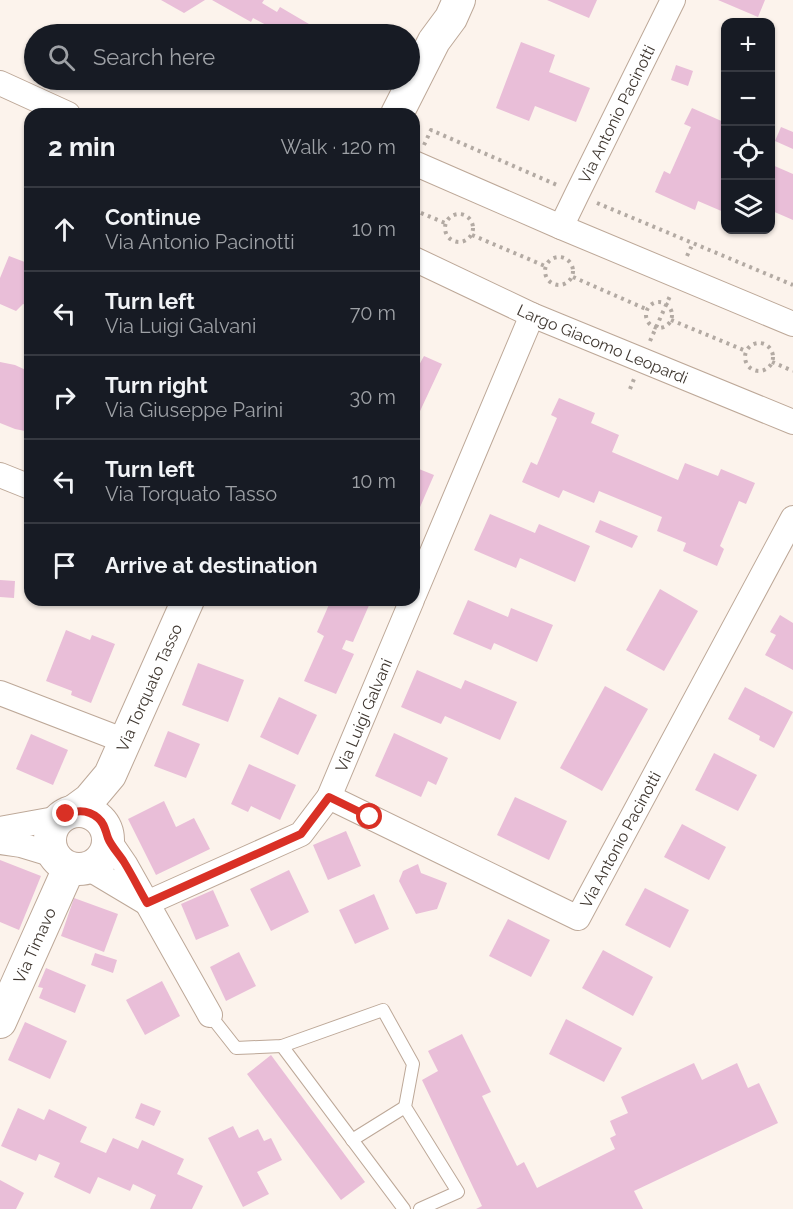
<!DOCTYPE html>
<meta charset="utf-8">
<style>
:root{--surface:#171b24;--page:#20242c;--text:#f1f3f6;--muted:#9ea1a6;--line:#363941}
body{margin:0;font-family:Raleway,sans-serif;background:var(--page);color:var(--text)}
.controls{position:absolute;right:18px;top:18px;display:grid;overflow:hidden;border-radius:12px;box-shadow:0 2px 4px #0004}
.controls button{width:54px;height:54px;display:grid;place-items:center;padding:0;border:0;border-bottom:2px solid var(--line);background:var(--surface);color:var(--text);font:30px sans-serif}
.stop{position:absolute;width:18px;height:18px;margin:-14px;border:4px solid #d93025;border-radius:50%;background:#fff}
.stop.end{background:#d93025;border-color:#fff;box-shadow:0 2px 6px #0008}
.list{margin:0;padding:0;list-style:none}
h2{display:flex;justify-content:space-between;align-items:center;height:78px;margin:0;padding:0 24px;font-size:26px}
h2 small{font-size:20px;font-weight:400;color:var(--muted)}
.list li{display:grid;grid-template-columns:39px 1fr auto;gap:18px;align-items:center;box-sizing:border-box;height:84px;padding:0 24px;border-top:2px solid var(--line)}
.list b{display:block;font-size:22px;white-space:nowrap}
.list p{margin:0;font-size:20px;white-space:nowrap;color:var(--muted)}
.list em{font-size:20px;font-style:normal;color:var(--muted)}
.icon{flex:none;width:33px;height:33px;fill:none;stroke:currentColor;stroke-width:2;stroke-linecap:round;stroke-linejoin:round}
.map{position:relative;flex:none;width:793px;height:1209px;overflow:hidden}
.search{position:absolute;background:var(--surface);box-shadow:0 2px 4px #0004;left:24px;top:24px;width:396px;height:66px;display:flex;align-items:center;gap:15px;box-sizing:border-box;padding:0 21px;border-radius:33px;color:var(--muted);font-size:22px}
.panel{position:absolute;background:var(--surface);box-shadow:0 2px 4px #0004;left:24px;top:108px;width:396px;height:498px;border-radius:18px}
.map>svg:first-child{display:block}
.building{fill:#e9bed8}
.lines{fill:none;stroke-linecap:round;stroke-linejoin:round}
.service-casing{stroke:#bda898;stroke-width:14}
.minor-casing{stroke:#bda898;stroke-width:26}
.tertiary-casing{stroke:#bda898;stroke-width:34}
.path{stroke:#b3aaa3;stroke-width:4;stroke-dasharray:3 4.5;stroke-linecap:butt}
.service{stroke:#fff;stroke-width:12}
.minor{stroke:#fff;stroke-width:24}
.tertiary{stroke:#fff;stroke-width:32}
.route{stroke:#d93025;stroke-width:8}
.labels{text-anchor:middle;stroke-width:5;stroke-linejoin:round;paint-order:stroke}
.street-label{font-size:16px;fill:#3e362f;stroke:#fcf3ec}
</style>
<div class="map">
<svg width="793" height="1209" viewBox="0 0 793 1209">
<rect width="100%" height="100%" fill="#fcf3ec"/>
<!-- building -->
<g class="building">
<path d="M161,0H205L184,13Z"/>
<path d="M212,0H264L262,3L277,12L280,7L309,24L303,34H275L266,29L268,26L253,18L251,22Z"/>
<path d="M547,0H597L589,18Z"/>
<path d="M718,0H765L758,17Z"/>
<path d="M521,42L555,55L549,72L590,88L576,122L535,106L529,121L496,108Z"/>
<path d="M676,65L693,71L688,86L671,80Z"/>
<path d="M692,108L726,123V213L698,201L695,210L655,192L664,171L670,174L691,127L684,124Z"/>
<path d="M781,127L793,132V149L775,141Z"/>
<path d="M770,164L793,174V220L770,210Z"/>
<path d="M9,256L30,264V306L23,304L16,311L0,304V278Z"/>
<path d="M424,356L442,364L414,424V365L418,367Z"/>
<path d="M0,362L15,365L30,372V432L15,429L0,423Z"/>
<path d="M559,398L595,413L591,423L619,435L612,452L678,480L685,463L718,476L721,469L755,483L746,504L739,501L720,546L724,549L717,566L683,551L686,543L657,531L662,517L599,491L594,503L563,490L559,498L522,482L531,462L537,465L557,418L551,415Z"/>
<path d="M414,467L434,475L417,514L414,512Z"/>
<path d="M490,514L535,533L539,524L590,546L575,582L520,558L516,568L474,550Z"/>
<path d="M600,520L638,536L632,548L595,532Z"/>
<path d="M0,580L15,581L14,598L0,597Z"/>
<path d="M660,589L698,611L664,671L626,650Z"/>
<path d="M331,600H362L370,603L353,642L346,640L342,649L354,654L336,694L304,681L324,636L317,632Z"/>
<path d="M468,600L508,617L511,608L553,625L537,662L494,643L491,650L453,634Z"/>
<path d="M780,615L793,623V670L765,655L776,635L770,632Z"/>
<path d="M66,630L90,640L92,635L115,644L91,703L71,695L72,691L46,681Z"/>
<path d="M198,663L244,680L228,722L182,705Z"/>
<path d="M417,670L461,689L465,680L517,702L500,740L445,716L441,724L401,707Z"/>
<path d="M605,686L648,709L602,791L560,768Z"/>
<path d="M745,687L793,712L774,748L759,740L760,736L728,719Z"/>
<path d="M279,697L317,715L298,755L260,737Z"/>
<path d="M168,731L200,744L186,778L154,766Z"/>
<path d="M394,733L448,758L436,785L428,781L421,797L375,776Z"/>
<path d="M31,734L68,750L53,785L16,769Z"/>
<path d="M714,753L757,775L738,811L695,790Z"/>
<path d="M249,764L296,785L280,820L251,806L248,812L231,804Z"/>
<path d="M515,797L567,821L549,860L497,835Z"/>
<path d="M164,801L176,827L194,818L210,849L156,875L128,819Z"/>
<path d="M682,824L726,847L709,880L664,857Z"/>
<path d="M346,831L361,866L328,880L313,845Z"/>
<path d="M0,860L41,876L19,930L0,922Z"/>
<path d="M418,864L421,873L447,883L437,909L416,914L399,881L403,871Z"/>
<path d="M289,870L309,912L271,931L250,889Z"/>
<path d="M645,888L689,910L670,948L625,925Z"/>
<path d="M213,890L229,926L196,940L181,904Z"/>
<path d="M374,894L389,929L355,944L339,910Z"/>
<path d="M74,898L118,914L104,952L61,936Z"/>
<path d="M508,919L550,940L531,977L489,956Z"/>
<path d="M603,950L653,977L633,1016L582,988Z"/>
<path d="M239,952L256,986L226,1001L210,967Z"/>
<path d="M95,953L117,960L113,973L91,965Z"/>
<path d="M46,968L86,985L75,1013L39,998L43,988L38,987Z"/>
<path d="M162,981L180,1016L145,1035L126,1000Z"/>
<path d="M566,1019L622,1048L604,1082L549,1054Z"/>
<path d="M25,1022L67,1041L50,1079L8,1060Z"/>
<path d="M462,1034L491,1092L482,1096L517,1166L524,1162L537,1188L615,1149L610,1138L616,1135L610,1121L628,1113L621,1097L694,1063L702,1080L737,1063L748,1088L759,1083L778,1123L634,1191L643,1209H476L482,1206L422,1080L438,1071L428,1051Z"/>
<path d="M271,1055L365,1182L341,1200L247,1074Z"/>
<path d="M141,1103L161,1111L154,1126L135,1118Z"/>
<path d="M18,1108L44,1120L49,1109L87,1127L80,1142L106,1153L113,1138L138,1149L142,1140L184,1159L177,1174L203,1186L192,1209H150L156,1195L133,1184L130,1191L98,1177L90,1194L54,1177L60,1163L39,1154L36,1161L1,1146Z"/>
<path d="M233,1126L239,1138L258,1129L264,1141L271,1138L282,1160L257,1172L269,1194L243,1207L208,1138Z"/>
<path d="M0,1180L24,1193L16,1209H0Z"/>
</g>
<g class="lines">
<!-- service casing -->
<g class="service-casing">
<g id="service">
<path d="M210,1015L236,1048L282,1046L383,1010L413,1064L405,1107L458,1192L420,1209"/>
<path d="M282,1046L404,1209"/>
<path d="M352,1140L405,1107"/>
</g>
</g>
<!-- minor casing -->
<g class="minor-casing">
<g id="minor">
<path d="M0,83L68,114"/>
<path d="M414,163L561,227L793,324"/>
<path id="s1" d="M561,227L577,194L673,0"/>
<path id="s2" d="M414,259L532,315L793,422"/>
<path d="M0,475L30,487"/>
<path d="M414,595L532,315"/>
<path d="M0,693L125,741"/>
<path id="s3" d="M329,797L578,918L793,518"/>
<path d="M0,829L60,818"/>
<path d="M108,839L125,864L210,1015"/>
<path d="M0,842L21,845L54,855"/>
<path d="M88,868L145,902"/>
<path id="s4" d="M147,903L301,834L329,797L412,600"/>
</g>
</g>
<!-- tertiary casing -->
<g class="tertiary-casing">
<g id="tertiary">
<path d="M397,114L434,41L451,18L459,0"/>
<path id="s5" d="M74,811L89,800L110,775L188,600"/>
<circle cx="79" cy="840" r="29"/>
<path id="s6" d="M0,1022L69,868"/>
</g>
</g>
<!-- path -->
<g class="path">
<path d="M424,145L431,130L557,185"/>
<path d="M597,203L793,285"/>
<path d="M414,210L445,223"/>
<circle cx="459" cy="228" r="14"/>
<path d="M472,235L545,266"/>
<path d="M687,256L693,243"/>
<circle cx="559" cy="271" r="14"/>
<path d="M573,277L646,309"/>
<circle cx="659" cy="315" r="13"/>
<path d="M671,320L746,351"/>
<path d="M650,341L670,296"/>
<circle cx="759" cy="357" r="14"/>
<path d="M772,362L793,371"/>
<path d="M630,389L634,379"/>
</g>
<!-- service -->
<use href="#service" class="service"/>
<!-- minor -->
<use href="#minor" class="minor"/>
<!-- tertiary -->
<use href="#tertiary" class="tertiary"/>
</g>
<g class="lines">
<!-- route -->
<path class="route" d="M66,814C77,810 89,810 98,818C105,824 105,830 108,838C111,846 119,854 124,862C132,875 139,889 147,903L301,834L329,797L370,817"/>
</g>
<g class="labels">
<!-- street labels -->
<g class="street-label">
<text dy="6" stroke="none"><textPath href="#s1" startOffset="126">Via Antonio Pacinotti</textPath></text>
<text dy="6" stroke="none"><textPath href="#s2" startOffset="207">Largo Giacomo Leopardi</textPath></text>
<text dy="6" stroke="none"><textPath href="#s5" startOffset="147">Via Torquato Tasso</textPath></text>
<text dy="6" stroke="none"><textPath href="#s4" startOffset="304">Via Luigi Galvani</textPath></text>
<text dy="6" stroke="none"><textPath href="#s3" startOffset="366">Via Antonio Pacinotti</textPath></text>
<text dy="6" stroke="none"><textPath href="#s6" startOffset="84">Via Timavo</textPath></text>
</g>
</g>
</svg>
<div class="controls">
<button>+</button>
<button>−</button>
<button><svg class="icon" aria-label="locate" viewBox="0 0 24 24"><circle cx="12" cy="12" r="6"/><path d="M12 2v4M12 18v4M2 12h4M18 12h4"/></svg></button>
<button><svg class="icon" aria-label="layers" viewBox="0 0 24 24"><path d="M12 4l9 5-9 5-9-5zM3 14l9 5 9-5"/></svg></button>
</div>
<div class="stop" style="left:370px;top:817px"></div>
<div class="stop end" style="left:66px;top:814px"></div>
<div class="search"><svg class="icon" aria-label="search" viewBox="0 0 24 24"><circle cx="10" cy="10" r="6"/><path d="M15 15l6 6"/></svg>Search here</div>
<section class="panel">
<h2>2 min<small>Walk · 120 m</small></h2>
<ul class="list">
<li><svg class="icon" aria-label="ahead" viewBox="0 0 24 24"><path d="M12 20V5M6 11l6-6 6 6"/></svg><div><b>Continue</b><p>Via Antonio Pacinotti</p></div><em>10 m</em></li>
<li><svg class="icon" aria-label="left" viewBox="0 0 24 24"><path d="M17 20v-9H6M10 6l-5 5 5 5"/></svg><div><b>Turn left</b><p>Via Luigi Galvani</p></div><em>70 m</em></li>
<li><svg class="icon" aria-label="right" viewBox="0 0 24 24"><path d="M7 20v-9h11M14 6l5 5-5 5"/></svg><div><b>Turn right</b><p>Via Giuseppe Parini</p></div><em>30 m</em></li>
<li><svg class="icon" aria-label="left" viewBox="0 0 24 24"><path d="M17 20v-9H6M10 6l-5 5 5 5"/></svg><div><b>Turn left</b><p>Via Torquato Tasso</p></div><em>10 m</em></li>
<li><svg class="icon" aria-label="arrive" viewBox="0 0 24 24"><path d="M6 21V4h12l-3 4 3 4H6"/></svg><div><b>Arrive at destination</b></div></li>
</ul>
</section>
</div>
